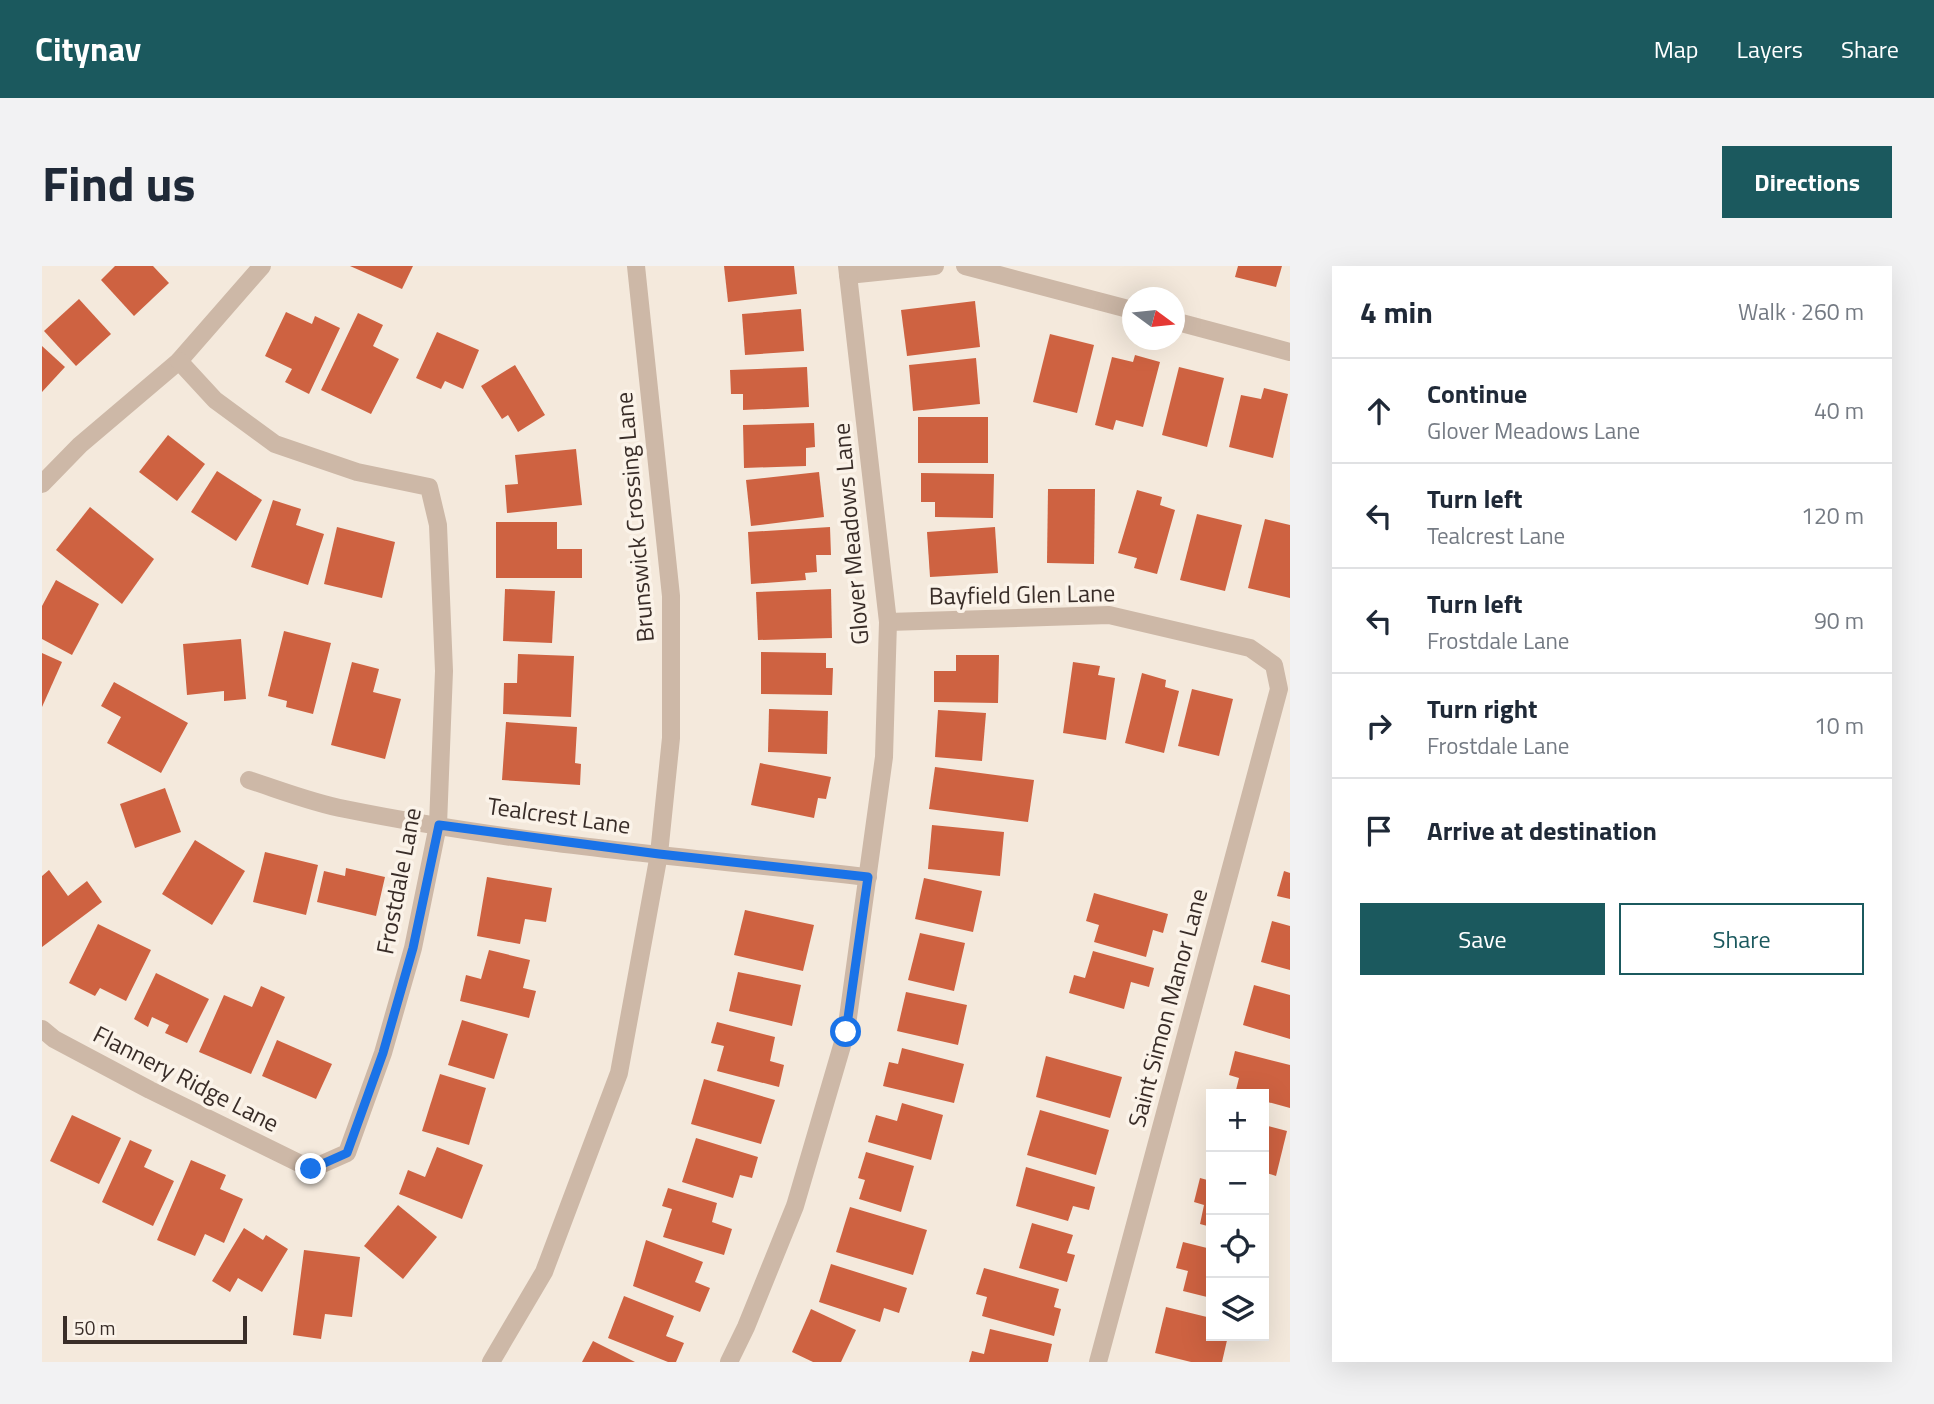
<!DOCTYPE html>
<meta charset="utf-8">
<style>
:root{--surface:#fff;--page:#f2f2f3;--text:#1f2937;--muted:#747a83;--line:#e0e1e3;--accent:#1b595e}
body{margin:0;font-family:"Titillium Web",sans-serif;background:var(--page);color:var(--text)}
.controls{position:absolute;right:21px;bottom:21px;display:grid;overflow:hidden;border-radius:0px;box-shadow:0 7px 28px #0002}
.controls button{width:63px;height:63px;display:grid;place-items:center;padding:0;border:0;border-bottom:2px solid var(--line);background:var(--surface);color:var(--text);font:35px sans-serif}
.compass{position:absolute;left:1080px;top:21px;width:63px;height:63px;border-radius:50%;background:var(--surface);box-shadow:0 7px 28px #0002;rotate:105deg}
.scale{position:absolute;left:21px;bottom:18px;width:184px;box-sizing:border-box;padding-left:7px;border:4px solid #392d28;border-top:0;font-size:19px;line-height:24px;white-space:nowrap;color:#392d28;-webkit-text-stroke:5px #fbf3e9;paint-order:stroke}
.stop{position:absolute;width:21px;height:21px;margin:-16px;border:5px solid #1a73e8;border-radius:50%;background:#fff}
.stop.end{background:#1a73e8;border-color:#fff;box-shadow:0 2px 7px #0008}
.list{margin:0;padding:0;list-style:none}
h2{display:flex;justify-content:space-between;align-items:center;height:91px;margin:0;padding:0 28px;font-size:30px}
h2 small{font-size:23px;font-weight:400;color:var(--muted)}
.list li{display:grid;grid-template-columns:46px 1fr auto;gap:21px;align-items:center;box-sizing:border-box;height:105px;padding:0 28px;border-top:2px solid var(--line)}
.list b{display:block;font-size:26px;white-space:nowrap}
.list p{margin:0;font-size:23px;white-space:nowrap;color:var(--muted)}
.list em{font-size:23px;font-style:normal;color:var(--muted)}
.actions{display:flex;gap:14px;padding:21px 28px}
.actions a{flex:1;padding:16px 0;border:2px solid var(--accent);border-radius:0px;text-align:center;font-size:24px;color:var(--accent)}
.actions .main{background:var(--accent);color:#fff}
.icon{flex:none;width:38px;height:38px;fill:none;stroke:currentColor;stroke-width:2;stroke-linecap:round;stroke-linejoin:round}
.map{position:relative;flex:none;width:1248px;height:1096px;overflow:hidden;border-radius:0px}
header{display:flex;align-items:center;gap:42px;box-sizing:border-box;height:98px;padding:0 35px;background:var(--accent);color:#fff}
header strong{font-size:33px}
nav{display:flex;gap:38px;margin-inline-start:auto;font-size:24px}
.intro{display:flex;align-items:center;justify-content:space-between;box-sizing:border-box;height:168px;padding:0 42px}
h1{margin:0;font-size:49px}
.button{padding:18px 32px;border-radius:0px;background:var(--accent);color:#fff;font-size:24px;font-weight:700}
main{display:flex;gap:42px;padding:0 42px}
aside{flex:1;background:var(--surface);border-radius:0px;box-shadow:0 7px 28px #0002}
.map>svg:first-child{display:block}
.building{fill:#ce6241}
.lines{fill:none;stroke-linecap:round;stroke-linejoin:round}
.minor{stroke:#cdb8a7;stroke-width:18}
.route{stroke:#1a73e8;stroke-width:9}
.labels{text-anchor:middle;stroke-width:7;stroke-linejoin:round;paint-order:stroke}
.street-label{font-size:24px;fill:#392d28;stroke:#fbf3e9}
</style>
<header>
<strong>Citynav</strong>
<nav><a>Map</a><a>Layers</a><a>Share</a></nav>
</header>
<div class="intro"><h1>Find us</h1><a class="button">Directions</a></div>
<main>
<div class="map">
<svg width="1248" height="1096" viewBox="0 0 1248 1096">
<rect width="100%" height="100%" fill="#f4e9dc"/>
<!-- building -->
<g class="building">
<path d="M73,0H111L127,17L92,50L59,14Z"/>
<path d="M308,0H371L360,23Z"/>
<path d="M682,0H752L755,28L686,36Z"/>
<path d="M1196,0H1240L1234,21L1193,11Z"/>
<path d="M37,33L69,68L34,100L2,65Z"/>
<path d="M933,35L938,81L865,90L859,44Z"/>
<path d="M759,43L762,85L703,89L700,48Z"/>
<path d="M244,46L270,58L273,50L298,62L267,128L243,116L250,103L223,90Z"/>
<path d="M316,47L341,59L331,80L357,93L329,148L279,124Z"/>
<path d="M395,66L437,84L421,123L403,115L399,123L374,112Z"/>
<path d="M1008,68L1052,79L1035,147L991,136Z"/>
<path d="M0,80L23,101L0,126Z"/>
<path d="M1093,89L1118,96L1101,161L1074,154L1071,164L1053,159L1070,91L1091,96Z"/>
<path d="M934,92L938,138L871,145L867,99Z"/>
<path d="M473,99L503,149L476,166L466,149L460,153L439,120Z"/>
<path d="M765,101L767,141L701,144V128H689L688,104Z"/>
<path d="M1137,101L1182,112L1165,181L1120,169Z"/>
<path d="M1222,122L1246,128L1231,192L1187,181L1199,129L1219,133Z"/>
<rect x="876" y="151" width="70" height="46"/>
<path d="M772,157L773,181L764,182V200L702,202L701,159Z"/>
<path d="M126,169L163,198L135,235L97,206Z"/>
<path d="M534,183L540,239L465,247L463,219L476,218L473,189Z"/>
<path d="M175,205L220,234L194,275L149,246Z"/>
<path d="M777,206L782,251L709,260L704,214Z"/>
<path d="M879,207L952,208L951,252L893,251V236H879Z"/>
<path d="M1006,223H1053L1052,298L1005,297Z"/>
<path d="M1095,224L1120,231L1118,239L1133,244L1115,308L1092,302L1095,292L1076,287Z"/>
<path d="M231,234L259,243L254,259L282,268L266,319L209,301Z"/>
<path d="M48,241L112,293L80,338L14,284Z"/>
<path d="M1155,248L1200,259L1183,325L1138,314Z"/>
<path d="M1223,253L1248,259V332L1206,322Z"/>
<path d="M454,256H515V283H540V312H454Z"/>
<path d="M295,261L353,276L340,332L282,318Z"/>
<path d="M788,261L789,289H774L775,306L763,307L764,314L709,318L706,266Z"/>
<path d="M953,261L956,307L888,311L885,266Z"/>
<path d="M14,314L57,338L30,389L0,373V340Z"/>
<path d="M463,323L513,325L510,377L461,375Z"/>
<path d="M789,323L790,372L716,374L714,326Z"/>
<path d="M242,365L289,377L271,448L244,441L245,435L226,430Z"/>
<path d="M199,373L204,433L182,435V425L145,429L141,378Z"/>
<path d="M719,386L784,387V402H791L790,429L719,428Z"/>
<path d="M0,387L20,396L0,441Z"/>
<path d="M476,388L532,390L529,451L461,448L462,417H475Z"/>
<path d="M914,389H957L956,437L892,436V405H914Z"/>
<path d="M310,396L337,403L331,426L359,433L343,493L289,479Z"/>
<path d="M1031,396L1058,400L1056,409L1073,412L1064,474L1021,467Z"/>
<path d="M1100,407L1124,414L1123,421L1137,425L1122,487L1083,477Z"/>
<path d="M72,416L146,457L119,507L65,477L79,451L59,440Z"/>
<path d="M1150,423L1191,433L1177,490L1136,480Z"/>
<path d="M727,443L786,445L785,488L726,486Z"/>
<path d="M896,444L944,447L940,495L893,491Z"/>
<path d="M464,456L535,461L533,497L539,498L538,519L460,514Z"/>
<path d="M718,497L789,511L784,533L776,532L772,552L709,539Z"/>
<path d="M893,501L992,514L986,556L887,543Z"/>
<path d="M123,522L139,566L93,582L78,538Z"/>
<path d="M890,559L962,566L958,610L886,603Z"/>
<path d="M153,574L203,605L170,659L120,628Z"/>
<path d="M223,586L276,599L264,649L211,636Z"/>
<path d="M304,602L343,611L334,650L275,636L282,605L303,610Z"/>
<path d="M7,604L26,630L45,615L60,636L0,681V610Z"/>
<path d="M1242,605L1248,607V633L1235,630Z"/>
<path d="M445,611L510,622L504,656L483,653L478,678L435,670Z"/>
<path d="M882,612L940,625L931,666L873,653Z"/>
<path d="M1052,627L1126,648L1121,667L1111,664L1104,691L1052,676L1057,659L1044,655Z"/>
<path d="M703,644L772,659L761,705L692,689Z"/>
<path d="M1230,655L1248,660V704L1219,696Z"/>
<path d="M56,658L109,684L84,735L58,722L53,730L27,717Z"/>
<path d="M878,667L923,677L912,725L866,714Z"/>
<path d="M447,684L488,694L481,722L494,725L487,752L418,735L424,709L439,713Z"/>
<path d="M1051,685L1112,702L1107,721L1089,716L1082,743L1027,727L1032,709L1043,712Z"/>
<path d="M696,706L759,719L750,760L687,745Z"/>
<path d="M114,707L167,733L145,777L123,767L127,759L110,751L106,761L92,753Z"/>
<path d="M1212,719L1248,729V773L1201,759Z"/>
<path d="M219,720L243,731L209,808L157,786L182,729L210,741Z"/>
<path d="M864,726L925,739L916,779L855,765Z"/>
<path d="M420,754L466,768L452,813L406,799Z"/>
<path d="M675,756L733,771L728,795L742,799L737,821L675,805L682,780L669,777Z"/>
<path d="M235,774L290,798L274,833L220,810Z"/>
<path d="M860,782L922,798L912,837L841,820L847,796L856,798Z"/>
<path d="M1193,785L1248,799V842L1222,835V828H1193L1197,812L1187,809Z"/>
<path d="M1004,790L1080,811L1068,852L994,831Z"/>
<path d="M398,808L444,822L427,879L380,865Z"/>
<path d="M662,813L733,834L719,878L649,858Z"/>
<path d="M860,837L901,849L889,894L826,876L834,849L855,855Z"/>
<path d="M998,844L1067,864L1054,909L985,889Z"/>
<path d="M30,849L79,872L57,918L8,895Z"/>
<path d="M1222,859L1245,865L1234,910L1222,906Z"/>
<path d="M654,872L716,891L710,912L698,909L691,932L640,916Z"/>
<path d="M88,874L110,884L102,901L132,915L111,960L60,936Z"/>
<path d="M395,881L441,899L420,953L357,928L366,904L383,911Z"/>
<path d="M824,886L872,900L859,946L817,933L823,914L816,912Z"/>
<path d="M149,894L184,909L178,923L201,933L182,977L163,968L153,990L115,974Z"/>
<path d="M984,901L1053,921L1047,944L1031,940L1026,955L974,940Z"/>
<path d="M1158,912L1169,915V961L1158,958L1162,939L1152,936Z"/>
<path d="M626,922L675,937L670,956L690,963L682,989L621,971L630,943L620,940Z"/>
<path d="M356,939L395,971L361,1013L322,980Z"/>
<path d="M808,941L885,964L871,1009L794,986Z"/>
<path d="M990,957L1031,969L1025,987L1033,989L1025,1016L977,1002Z"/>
<path d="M202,962L221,974L224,969L246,983L220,1026L196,1012L188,1026L170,1015Z"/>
<path d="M604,974L661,996L653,1016L668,1022L658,1046L591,1020Z"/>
<path d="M1141,976L1169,983V1032L1141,1025L1146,1005L1134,1002Z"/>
<path d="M262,984L318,991L310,1051L283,1048L279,1073L251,1069Z"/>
<path d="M789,998L865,1022L857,1047L842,1042L838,1056L777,1036Z"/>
<path d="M942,1002L1017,1023L1012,1041L1019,1043L1012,1070L940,1050L945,1031L934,1028Z"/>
<path d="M582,1030L632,1050L624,1070L642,1077L634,1096H626L566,1072Z"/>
<path d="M1124,1041L1169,1052V1070H1186L1180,1096H1149L1113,1087Z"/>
<path d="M769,1043L814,1064L799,1096H771L750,1086Z"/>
<path d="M948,1063L1010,1078L1006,1096H927L930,1085L942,1088Z"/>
<path d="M551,1075L593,1096H540Z"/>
</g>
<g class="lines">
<!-- minor -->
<g class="minor">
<path d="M923,0L1090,44"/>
<path d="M806,9L893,0"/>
<path d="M1132,55L1248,86"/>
<path d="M0,218L38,179L137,95L220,0"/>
<path d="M846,356L1067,349L1208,382L1232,399L1237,423L1056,1096"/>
<path d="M207,514C238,524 271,537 303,543C475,578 652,592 826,611"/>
<path d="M0,763L12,773L108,824L269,903L305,887L341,787L371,682L396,559L402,405L396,259L387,221L315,206L233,178L173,134L137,95"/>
<path d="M449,1096L502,1006L577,807L617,588L629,472V330L594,0"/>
<path d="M687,1096L704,1061L753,940L804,766L842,491L846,356L805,0"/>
</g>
</g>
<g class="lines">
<!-- route -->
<path class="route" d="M269,903L305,887L341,787L371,682L397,559L617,588L826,611L804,766"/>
</g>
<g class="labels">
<!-- street labels -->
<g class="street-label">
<text transform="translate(593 251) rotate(-95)" y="8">Brunswick Crossing Lane</text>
<text transform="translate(809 268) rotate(-95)" y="8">Glover Meadows Lane</text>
<text transform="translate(980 329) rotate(-1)" y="8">Bayfield Glen Lane</text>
<text transform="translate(517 550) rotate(8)" y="8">Tealcrest Lane</text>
<text transform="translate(357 615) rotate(-79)" y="8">Frostdale Lane</text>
<text transform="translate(1126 742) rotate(-75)" y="8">Saint Simon Manor Lane</text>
<text transform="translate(144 813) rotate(27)" y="8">Flannery Ridge Lane</text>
</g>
</g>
</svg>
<div class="controls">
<button>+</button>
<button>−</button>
<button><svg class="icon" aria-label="locate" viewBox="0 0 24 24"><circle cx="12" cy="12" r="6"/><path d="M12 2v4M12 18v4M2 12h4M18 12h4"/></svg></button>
<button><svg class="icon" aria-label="layers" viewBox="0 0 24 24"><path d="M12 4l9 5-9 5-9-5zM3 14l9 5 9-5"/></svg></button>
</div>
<svg class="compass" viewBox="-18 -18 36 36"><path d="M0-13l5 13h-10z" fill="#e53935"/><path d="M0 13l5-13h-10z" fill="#747a83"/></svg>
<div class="scale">50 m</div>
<div class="stop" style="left:804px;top:766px"></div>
<div class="stop end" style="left:269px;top:903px"></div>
</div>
<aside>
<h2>4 min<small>Walk · 260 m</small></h2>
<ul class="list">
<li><svg class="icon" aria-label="ahead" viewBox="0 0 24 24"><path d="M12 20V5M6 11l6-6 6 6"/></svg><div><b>Continue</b><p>Glover Meadows Lane</p></div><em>40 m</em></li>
<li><svg class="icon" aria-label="left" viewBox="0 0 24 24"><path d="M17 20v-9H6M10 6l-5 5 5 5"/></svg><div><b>Turn left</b><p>Tealcrest Lane</p></div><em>120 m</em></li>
<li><svg class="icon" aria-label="left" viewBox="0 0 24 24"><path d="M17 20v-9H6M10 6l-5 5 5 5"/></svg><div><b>Turn left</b><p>Frostdale Lane</p></div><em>90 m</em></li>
<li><svg class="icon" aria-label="right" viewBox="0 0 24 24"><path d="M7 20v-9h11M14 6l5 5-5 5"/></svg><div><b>Turn right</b><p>Frostdale Lane</p></div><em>10 m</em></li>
<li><svg class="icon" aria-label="arrive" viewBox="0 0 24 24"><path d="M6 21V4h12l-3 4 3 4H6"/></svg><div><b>Arrive at destination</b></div></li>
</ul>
<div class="actions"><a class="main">Save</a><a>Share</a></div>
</aside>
</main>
